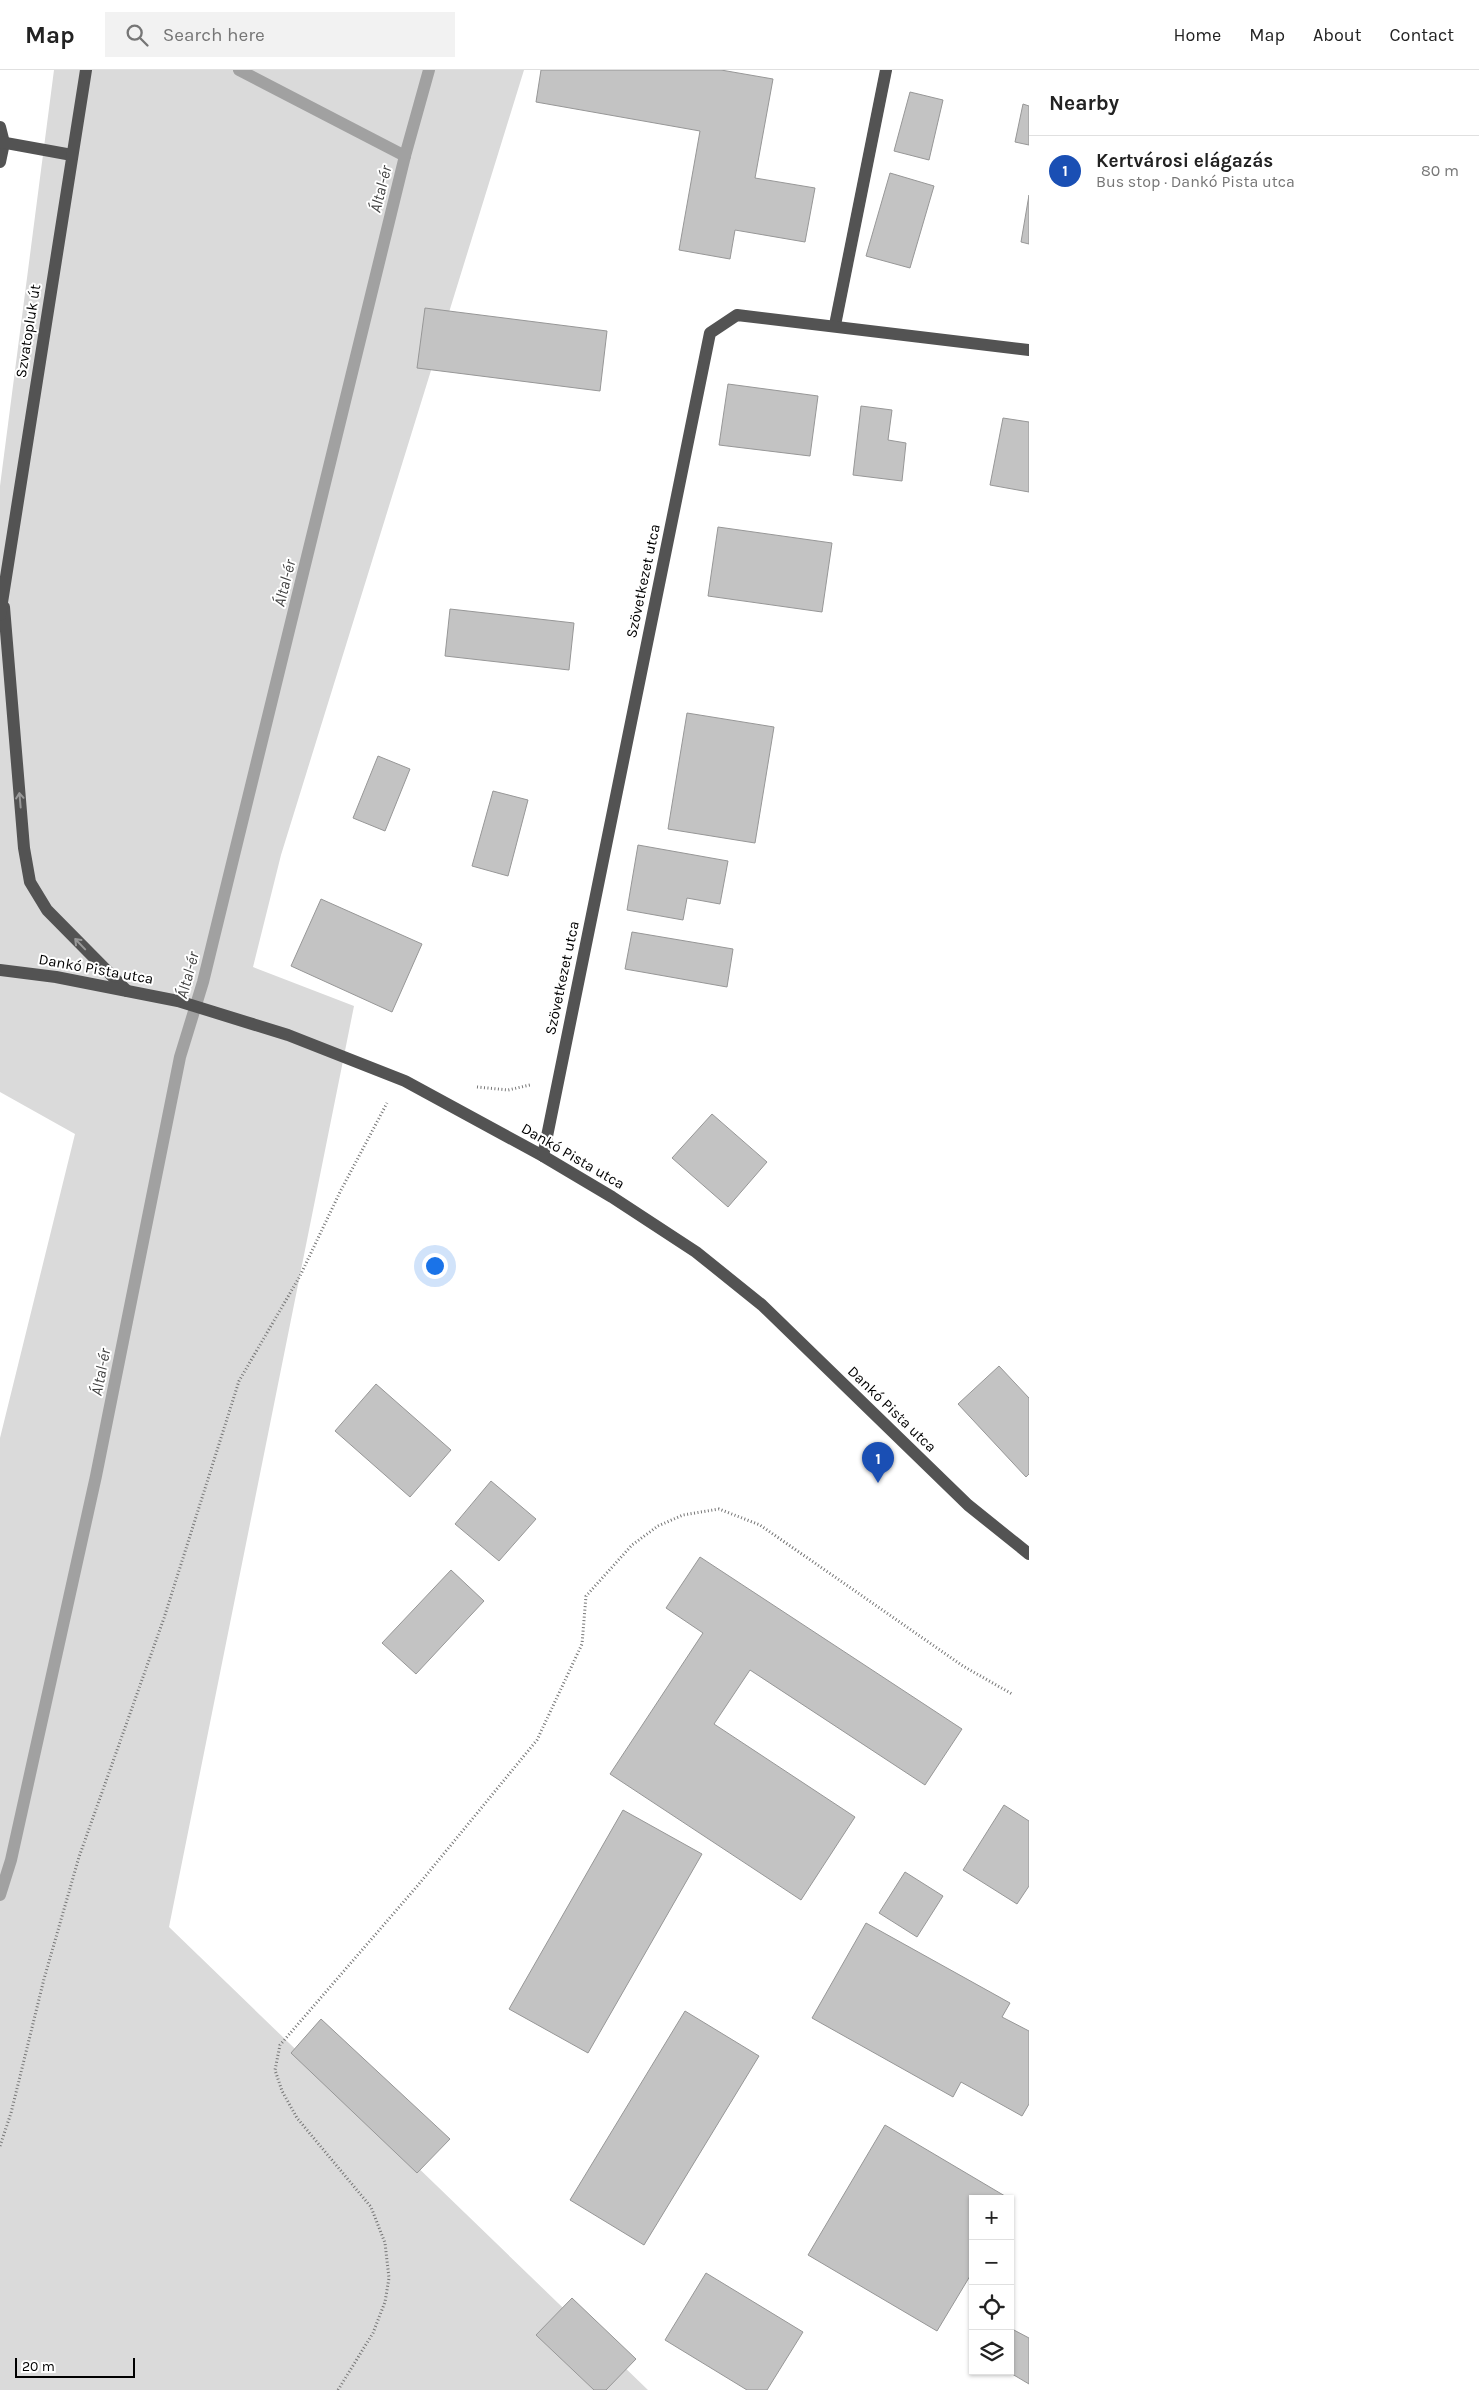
<!DOCTYPE html>
<meta charset="utf-8">
<style>
:root{--surface:#fff;--page:#f2f2f2;--text:#222;--muted:#767676;--line:#e0e0e0;--accent:#7c3aed}
body{margin:0;font-family:Karla,sans-serif;background:var(--page);color:var(--text)}
.controls{position:absolute;right:15px;bottom:15px;display:grid;overflow:hidden;border-radius:0px;box-shadow:0 1px 4px #0004}
.controls button{width:45px;height:45px;display:grid;place-items:center;padding:0;border:0;border-bottom:1px solid var(--line);background:var(--surface);color:var(--text);font:25px sans-serif}
.scale{position:absolute;left:15px;bottom:12px;width:120px;box-sizing:border-box;padding-left:5px;border:2px solid #000;border-top:0;font-size:14px;line-height:18px;white-space:nowrap;color:#000;-webkit-text-stroke:4px #fff;paint-order:stroke}
.you{position:absolute;left:434px;top:1195px;width:18px;height:18px;margin:-12px;border:4px solid #fff;border-radius:50%;background:#1a73e8;box-shadow:0 0 0 8px #1a73e833}
.badge{display:grid;place-items:center;width:32px;height:32px;border-radius:50%;background:var(--accent);color:#fff;font-size:16px;font-weight:700}
.pin{position:absolute;translate:-50% -41px;filter:drop-shadow(0 1px 2px #0008)}
.pin::after{content:'';position:absolute;top:26px;width:18px;height:15px;background:inherit;clip-path:polygon(0 0,100% 0,50% 100%)}
.list{margin:0;padding:0;list-style:none}
h2{display:flex;justify-content:space-between;align-items:center;height:65px;margin:0;padding:0 20px;font-size:21px}
h2 small{font-size:16px;font-weight:400;color:var(--muted)}
.list li{display:grid;grid-template-columns:32px 1fr auto;gap:15px;align-items:center;box-sizing:border-box;height:70px;padding:0 20px;border-top:1px solid var(--line)}
.list b{display:block;font-size:19px;white-space:nowrap}
.list p{margin:0;font-size:16px;white-space:nowrap;color:var(--muted)}
.list em{font-size:16px;font-style:normal;color:var(--muted)}
.icon{flex:none;width:28px;height:28px;fill:none;stroke:currentColor;stroke-width:2;stroke-linecap:round;stroke-linejoin:round}
.map{position:relative;flex:none;width:1029px;height:2320px;overflow:hidden}
header{display:flex;align-items:center;gap:30px;box-sizing:border-box;height:70px;padding:0 25px;background:var(--surface);border-bottom:1px solid var(--line)}
header strong{font-size:24px}
nav{display:flex;gap:28px;margin-inline-start:auto;font-size:18px}
.search{width:350px;height:45px;background:var(--page);display:flex;align-items:center;gap:12px;box-sizing:border-box;padding:0 18px;border-radius:0px;color:var(--muted);font-size:19px}
main{display:flex}
aside{flex:1;background:var(--surface)}
.map>svg:first-child{display:block}
.green{fill:#dadada}
.lines{fill:none;stroke-linecap:round;stroke-linejoin:round}
.stream{stroke:#a1a1a1;stroke-width:12}
.building{fill:#c3c3c3;stroke:#979797}
.path{stroke:#757575;stroke-width:3;stroke-dasharray:1 2.5;stroke-linecap:butt}
.minor{stroke:#535353;stroke-width:12}
.oneway{stroke:#989898}
.labels{text-anchor:middle;stroke-width:4;stroke-linejoin:round;paint-order:stroke}
.street-label{font-size:15px;fill:#000;stroke:#fff}
.water-label{font-size:16px;font-style:italic;fill:#424242;stroke:#fff}
</style>
<header>
<strong>Map</strong>
<div class="search"><svg class="icon" aria-label="search" viewBox="0 0 24 24"><circle cx="10" cy="10" r="6"/><path d="M15 15l6 6"/></svg>Search here</div>
<nav><a>Home</a><a>Map</a><a>About</a><a>Contact</a></nav>
</header>
<main>
<div class="map">
<svg width="1029" height="2320" viewBox="0 0 1029 2320">
<rect width="100%" height="100%" fill="#fff"/>
<!-- green -->
<path class="green" d="M54,0H524L281,785L253,897L354,936L169,1857L648,2320H0V1368L75,1064L0,1022V416Z"/>
<g class="lines">
<!-- stream -->
<g class="stream">
<path d="M239,0L405,86"/>
<path d="M0,1825L11,1790L96,1406L180,987L203,912L405,86L429,0"/>
</g>
</g>
<!-- building -->
<g class="building">
<path d="M541,0H721L773,9L755,108L815,118L805,172L735,160L730,189L679,180L700,61L536,32Z"/>
<path d="M910,22L943,30L929,90L894,81Z"/>
<path d="M1023,34L1029,36V75L1015,72Z"/>
<path d="M890,103L934,116L910,198L866,186Z"/>
<path d="M1029,125V174L1021,172Z"/>
<path d="M425,238L607,261L600,321L417,298Z"/>
<path d="M728,314L818,326L810,386L719,375Z"/>
<path d="M861,336L892,340L888,370L906,373L902,411L853,405Z"/>
<path d="M1003,348L1029,352V422L990,415Z"/>
<path d="M718,457L832,473L822,542L708,526Z"/>
<path d="M450,539L574,553L569,600L445,586Z"/>
<path d="M687,643L774,657L755,773L668,759Z"/>
<path d="M378,686L410,699L385,761L353,748Z"/>
<path d="M493,721L528,730L508,806L472,796Z"/>
<path d="M638,775L728,791L720,834L687,828L683,850L627,840Z"/>
<path d="M321,829L422,874L392,942L291,896Z"/>
<path d="M632,862L733,879L727,917L625,899Z"/>
<path d="M712,1044L767,1092L728,1137L672,1088Z"/>
<path d="M999,1296L1029,1328V1404L1026,1407L958,1334Z"/>
<path d="M376,1314L451,1380L410,1427L335,1361Z"/>
<path d="M491,1411L536,1449L499,1491L455,1454Z"/>
<path d="M700,1487L962,1659L925,1715L750,1600L714,1654L855,1747L801,1830L610,1704L703,1563L666,1538Z"/>
<path d="M451,1500L484,1531L416,1604L382,1573Z"/>
<path d="M1004,1735L1029,1751V1816L1017,1834L963,1800Z"/>
<path d="M623,1740L702,1784L588,1983L509,1939Z"/>
<path d="M905,1802L943,1826L917,1867L879,1843Z"/>
<path d="M866,1853L1010,1933L1002,1947L1029,1961V2034L1022,2046L961,2012L953,2027L812,1948Z"/>
<path d="M685,1941L759,1986L644,2175L570,2130Z"/>
<path d="M321,1949L450,2069L417,2103L291,1983Z"/>
<path d="M885,2055L1010,2129H973V2201L937,2261L808,2185Z"/>
<path d="M706,2203L803,2262L767,2320H747L665,2270Z"/>
<path d="M572,2228L636,2289L606,2320H594L536,2265Z"/>
<path d="M1012,2259L1029,2268V2314L1007,2301H1010V2262Z"/>
</g>
<g class="lines">
<!-- path -->
<g class="path">
<path d="M477,1017L508,1020L530,1015"/>
<path d="M0,2076L11,2043L44,1909L79,1787L164,1548L239,1311L300,1206L340,1122L387,1033"/>
<path d="M338,2320L373,2263L385,2232L389,2208L385,2173L371,2137L297,2048L282,2021L275,2000L280,1975L419,1814L537,1670L582,1574L586,1526L632,1475L658,1456L683,1445L719,1439L760,1455L963,1596L1012,1624"/>
</g>
<!-- minor -->
<g class="minor">
<path d="M0,57L4,73L0,92"/>
<path d="M0,72L72,85"/>
<path d="M835,255L886,0"/>
<path d="M4,537L24,778L30,812L47,840L127,921"/>
<path d="M0,545L86,0"/>
<path d="M0,900L56,907L178,931L288,965L405,1011L543,1086L612,1127L696,1182L762,1235L968,1435L1029,1484"/>
<path d="M543,1086L710,263L737,245L1029,280"/>
</g>
</g>
<!-- one-way arrows -->
<defs><path id="oneway-shaft" d="M-6 0H5M1.5-3L5.5 0L1.5 3" fill="none" stroke-width="1.6" stroke-linecap="round" stroke-linejoin="round" transform="scale(1.25)"/></defs>
<g class="oneway">
<use href="#oneway-shaft" transform="translate(20 730) rotate(-95)"/>
<use href="#oneway-shaft" transform="translate(80 874) rotate(-134)"/>
</g>
<g class="labels">
<!-- street labels -->
<g class="street-label">
<text transform="translate(28 261) rotate(-81)" y="5">Szvatopluk út</text>
<text transform="translate(643 511) rotate(-78)" y="5">Szövetkezet utca</text>
<text transform="translate(96 899) rotate(10)" y="5">Dankó Pista utca</text>
<text transform="translate(562 908) rotate(-78)" y="5">Szövetkezet utca</text>
<text transform="translate(573 1086) rotate(30)" y="5">Dankó Pista utca</text>
<text transform="translate(892 1339) rotate(44)" y="5">Dankó Pista utca</text>
</g>
<!-- water labels -->
<g class="water-label">
<text transform="translate(380 119) rotate(-76)" y="6">Által-ér</text>
<text transform="translate(284 513) rotate(-76)" y="6">Által-ér</text>
<text transform="translate(187 905) rotate(-75)" y="6">Által-ér</text>
<text transform="translate(100 1302) rotate(-79)" y="6">Által-ér</text>
</g>
</g>
</svg>
<div class="controls">
<button>+</button>
<button>−</button>
<button><svg class="icon" aria-label="locate" viewBox="0 0 24 24"><circle cx="12" cy="12" r="6"/><path d="M12 2v4M12 18v4M2 12h4M18 12h4"/></svg></button>
<button><svg class="icon" aria-label="layers" viewBox="0 0 24 24"><path d="M12 4l9 5-9 5-9-5zM3 14l9 5 9-5"/></svg></button>
</div>
<div class="scale">20 m</div>
<div class="you"></div>
<div class="pin badge" style="left:878px;top:1413px;background:#1a4fb4">1</div>
</div>
<aside>
<h2>Nearby<small></small></h2>
<ul class="list">
<li><span class="badge" style="background:#1a4fb4">1</span><div><b>Kertvárosi elágazás</b><p>Bus stop · Dankó Pista utca</p></div><em>80 m</em></li>
</ul>
</aside>
</main>
